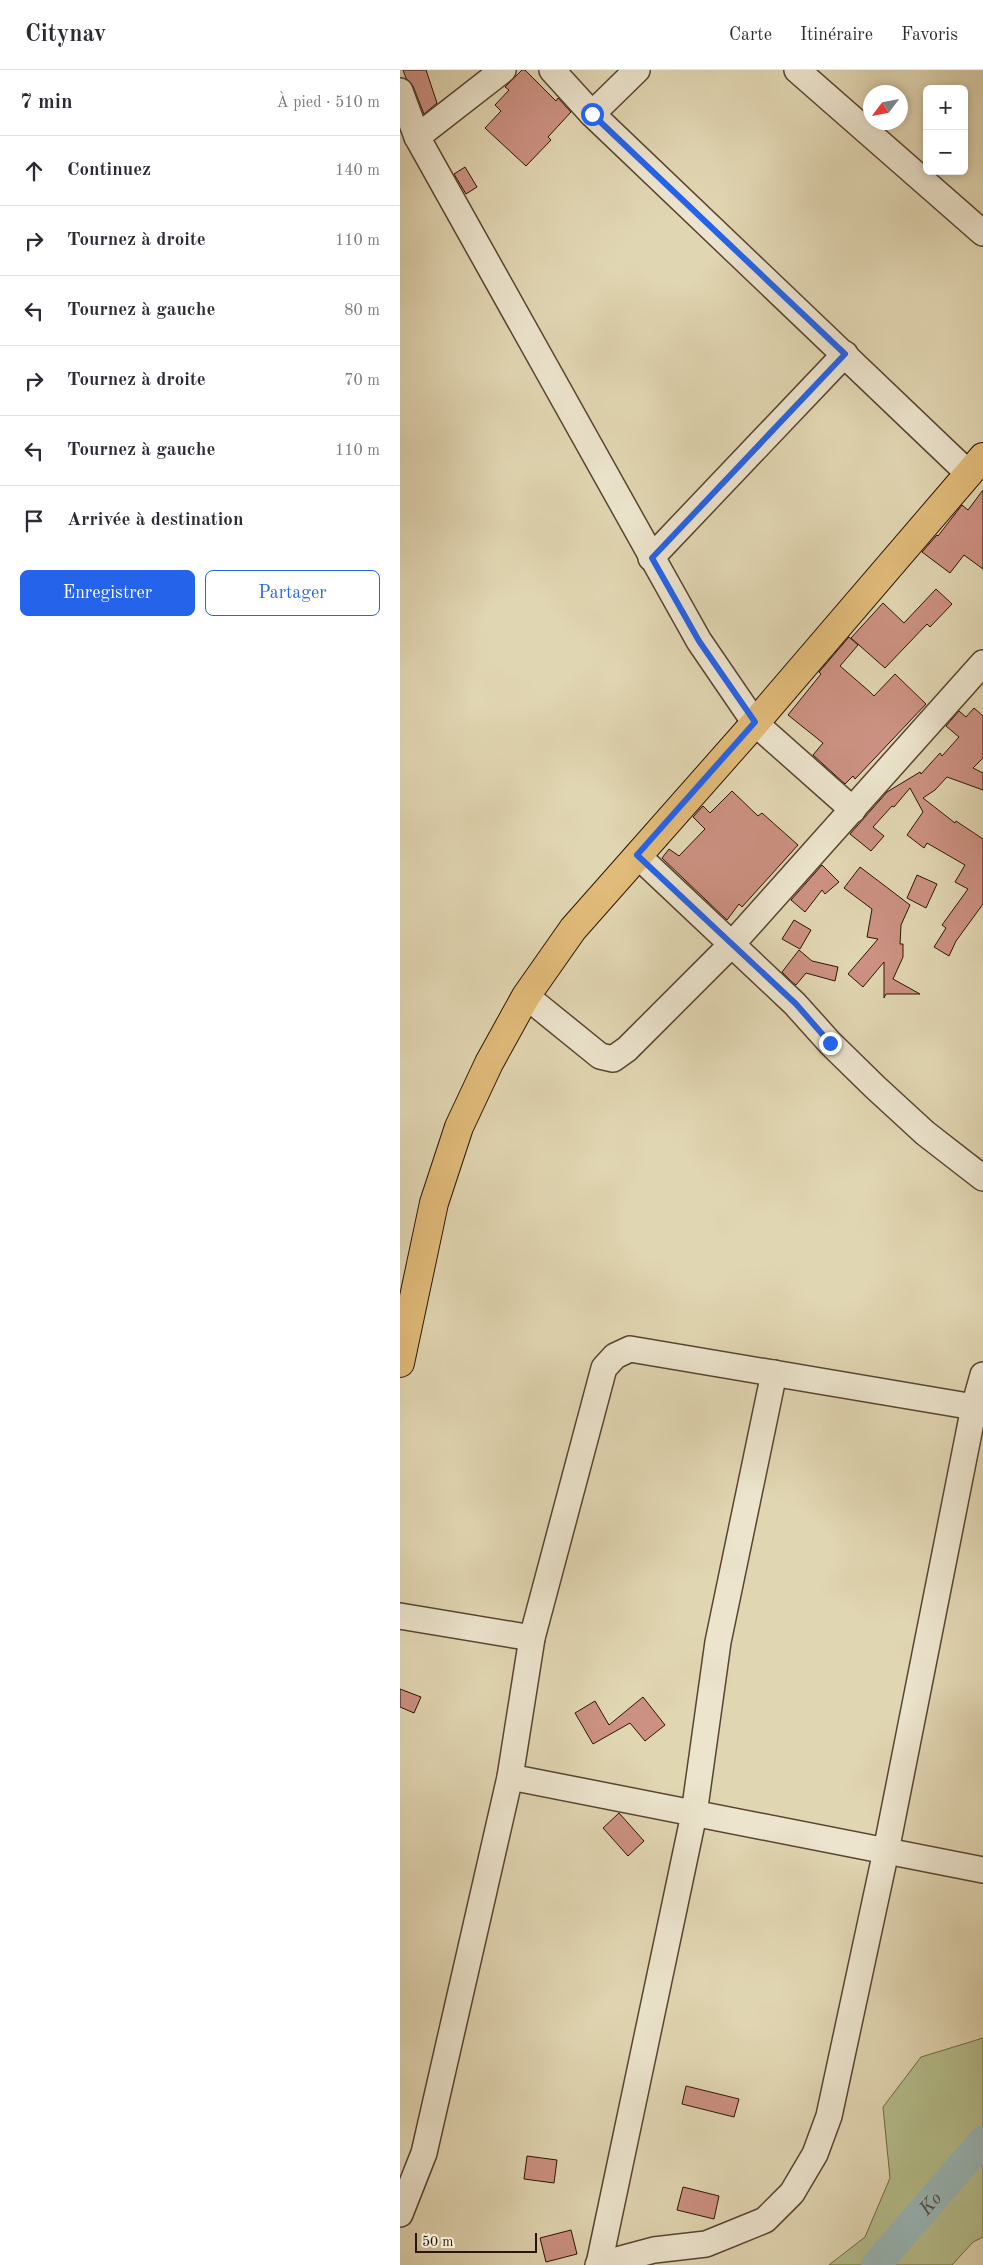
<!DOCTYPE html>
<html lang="fr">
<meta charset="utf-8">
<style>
:root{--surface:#fff;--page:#f7f7f7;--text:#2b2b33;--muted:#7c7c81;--line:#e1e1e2;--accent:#2563eb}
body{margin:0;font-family:"Old Standard TT",serif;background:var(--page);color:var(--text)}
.controls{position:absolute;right:15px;top:15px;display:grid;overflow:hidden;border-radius:8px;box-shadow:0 2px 8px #0003}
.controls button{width:45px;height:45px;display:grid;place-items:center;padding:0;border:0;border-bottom:1px solid var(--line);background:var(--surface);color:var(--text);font:25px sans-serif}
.compass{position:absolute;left:463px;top:15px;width:45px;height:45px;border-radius:50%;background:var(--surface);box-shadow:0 2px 8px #0003;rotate:238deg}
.scale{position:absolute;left:15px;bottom:12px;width:122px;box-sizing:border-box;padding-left:5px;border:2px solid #2c1405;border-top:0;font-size:14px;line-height:18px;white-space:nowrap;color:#2c1405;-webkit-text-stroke:4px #ece4cd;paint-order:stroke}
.stop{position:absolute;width:15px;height:15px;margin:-11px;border:4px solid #2563eb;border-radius:50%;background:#fff}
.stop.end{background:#2563eb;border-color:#fff;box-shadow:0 1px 5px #0008}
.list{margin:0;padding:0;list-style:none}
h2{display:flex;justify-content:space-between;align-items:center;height:65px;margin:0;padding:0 20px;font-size:21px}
h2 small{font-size:16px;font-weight:400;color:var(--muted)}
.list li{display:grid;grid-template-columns:32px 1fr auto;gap:15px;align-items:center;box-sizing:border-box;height:70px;padding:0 20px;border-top:1px solid var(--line)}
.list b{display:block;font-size:19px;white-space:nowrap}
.list em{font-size:16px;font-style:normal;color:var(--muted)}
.actions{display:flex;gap:10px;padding:15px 20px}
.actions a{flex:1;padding:11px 0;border:1px solid var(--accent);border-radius:8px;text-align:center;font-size:18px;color:var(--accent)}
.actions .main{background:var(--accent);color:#fff}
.icon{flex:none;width:28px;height:28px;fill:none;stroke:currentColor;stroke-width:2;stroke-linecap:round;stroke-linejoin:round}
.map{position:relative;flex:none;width:583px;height:2195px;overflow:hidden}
header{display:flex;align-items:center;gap:30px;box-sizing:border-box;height:70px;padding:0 25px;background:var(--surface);border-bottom:1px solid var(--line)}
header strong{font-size:24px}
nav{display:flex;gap:28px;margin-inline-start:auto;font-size:18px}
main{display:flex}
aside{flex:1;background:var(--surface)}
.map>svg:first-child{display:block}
.green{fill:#b4bd8b;stroke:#706848}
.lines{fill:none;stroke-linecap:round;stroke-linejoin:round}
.river{stroke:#98b7b7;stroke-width:30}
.building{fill:#cc9182;stroke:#2c1405}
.minor-casing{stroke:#594430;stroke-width:28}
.major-casing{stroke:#2c1405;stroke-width:30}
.minor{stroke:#ece4cd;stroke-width:25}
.major{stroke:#e0bb79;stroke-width:28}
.route{stroke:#2563eb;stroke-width:6}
.labels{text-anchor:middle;stroke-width:4;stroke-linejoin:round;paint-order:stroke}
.water-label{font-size:19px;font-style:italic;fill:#524d43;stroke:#ece4cd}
</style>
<header>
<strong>Citynav</strong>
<nav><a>Carte</a><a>Itinéraire</a><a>Favoris</a></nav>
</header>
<main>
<aside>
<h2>7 min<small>À pied · 510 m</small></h2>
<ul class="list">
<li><svg class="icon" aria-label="ahead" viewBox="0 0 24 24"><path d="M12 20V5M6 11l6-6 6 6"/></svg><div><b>Continuez</b></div><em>140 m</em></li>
<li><svg class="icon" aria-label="right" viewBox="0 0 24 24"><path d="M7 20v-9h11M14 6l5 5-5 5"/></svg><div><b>Tournez à droite</b></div><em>110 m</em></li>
<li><svg class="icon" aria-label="left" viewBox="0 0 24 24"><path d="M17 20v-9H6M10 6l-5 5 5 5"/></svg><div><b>Tournez à gauche</b></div><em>80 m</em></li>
<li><svg class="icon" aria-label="right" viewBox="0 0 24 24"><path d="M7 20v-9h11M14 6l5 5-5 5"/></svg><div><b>Tournez à droite</b></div><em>70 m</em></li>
<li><svg class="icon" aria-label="left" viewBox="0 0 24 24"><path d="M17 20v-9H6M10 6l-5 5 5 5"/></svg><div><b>Tournez à gauche</b></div><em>110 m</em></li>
<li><svg class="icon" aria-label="arrive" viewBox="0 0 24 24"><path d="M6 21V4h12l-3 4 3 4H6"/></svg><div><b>Arrivée à destination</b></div></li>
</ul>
<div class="actions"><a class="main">Enregistrer</a><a>Partager</a></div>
</aside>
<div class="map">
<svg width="583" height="2195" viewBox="0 0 583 2195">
<rect width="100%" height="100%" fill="#e1d6b2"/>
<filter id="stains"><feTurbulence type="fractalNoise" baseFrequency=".004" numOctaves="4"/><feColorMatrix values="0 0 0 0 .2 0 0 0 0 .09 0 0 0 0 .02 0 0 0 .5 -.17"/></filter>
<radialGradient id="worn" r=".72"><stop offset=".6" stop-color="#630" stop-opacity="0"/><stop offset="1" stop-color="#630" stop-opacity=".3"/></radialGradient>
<!-- green -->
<path class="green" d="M583,1968V2167L573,2172L552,2195H429L465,2167L490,2108L483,2037L521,1987Z"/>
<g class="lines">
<!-- river -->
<path class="river" id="s1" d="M476,2195L583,2071"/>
</g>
<!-- building -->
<g class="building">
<path d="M3,0H26L37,33L24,44L13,16L6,8Z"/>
<path d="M122,0H125L156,31L158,28L171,42L148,67L151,70L126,96L85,58L101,41L95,35L109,20L105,17Z"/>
<path d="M65,97L77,117L66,124L54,104Z"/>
<path d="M583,420V499L564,485L550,503L522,482L537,465L538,466L562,435L568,440Z"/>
<path d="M536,519L552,534L530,557L527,554L485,598L451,568L483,533L504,553Z"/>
<path d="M449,567L458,575L440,596L470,622L474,626L495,604L526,634L455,709L453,706L445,714L413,685L423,673L388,645L421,604L419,602Z"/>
<path d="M574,638L583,646V688L573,698L583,703V720L547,707L535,720L523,728L555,753L556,751L583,769V834L556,871L549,886L534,877L546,858L542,855L568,819L555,812L565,795L527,773L524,778L507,765L523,742L510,718L494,737L492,736L473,757L484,766L471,781L450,764L487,722L520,702L521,704L540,683L542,686L559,667L546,656L559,641L566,647Z"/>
<path d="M332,721L358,746L362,743L398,775L342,837L339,834L327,850L262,788L269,779L279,786L305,759L293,747L303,736L310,743Z"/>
<path d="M422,795L439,812L425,824L422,820L405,842L391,830Z"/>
<path d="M460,797L510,835L501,855L500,874H503V887L493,909L520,924H486L484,928V892L463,917L448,904L478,869L467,867L472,839L444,818Z"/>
<path d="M517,805L537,814L526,838L507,828Z"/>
<path d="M394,850L411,860L400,879L382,869Z"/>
<path d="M399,880L412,891L438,897L435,911L406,903L396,915L392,912L382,902Z"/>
<path d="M0,1619L21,1627L14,1643L0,1637Z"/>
<path d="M243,1627L265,1655L245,1671L230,1653L193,1674L175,1643L195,1631L209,1655Z"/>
<path d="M219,1743L244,1771L228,1786L203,1758Z"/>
<path d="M286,2016L339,2029L334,2047L282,2034Z"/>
<path d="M127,2086L157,2090L154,2113L124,2109Z"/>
<path d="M283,2117L319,2126L314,2149L277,2140Z"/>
<path d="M171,2160L177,2184L146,2192L140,2168Z"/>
</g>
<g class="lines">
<!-- minor casing -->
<g class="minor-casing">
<g id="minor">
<path d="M152,0L192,44L568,403"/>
<path d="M397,0L583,163"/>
<path d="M0,21L17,67L299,571L355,653L453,740"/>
<path d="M192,44L237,0"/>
<path d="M17,67L103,0"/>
<path d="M251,488L445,284"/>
<path d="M237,785L395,934L430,973L475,1017L525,1063L583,1108"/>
<path d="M126,926L200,986L213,989L227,979L332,874L583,593"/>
<path d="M0,1546L132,1568"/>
<path d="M110,1707L583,1800"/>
<path d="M0,2144L24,2083L110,1707L132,1568L204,1298L215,1286L230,1279L574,1337L583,1340"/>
<path d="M199,2194L294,1744L318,1572L374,1303"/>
<path d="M198,2195L254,2180L306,2174L365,2150L392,2123L415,2084L429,2046L486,1781L574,1337L583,1305"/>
</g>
</g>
<!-- major casing -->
<g class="major-casing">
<path id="major" d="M0,1293L34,1133L59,1057L89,993L126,926L173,859L355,653L583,387"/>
</g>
<!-- minor -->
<use href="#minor" class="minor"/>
<!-- major -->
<use href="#major" class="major"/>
</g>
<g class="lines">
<!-- route -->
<path class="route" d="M192,44L445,284L252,488L299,571L355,652L237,785L396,934L430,973"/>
</g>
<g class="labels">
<!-- water labels -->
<g class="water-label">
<text dy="7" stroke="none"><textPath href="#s1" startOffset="82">Ko</textPath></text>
</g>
</g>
<rect width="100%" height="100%" filter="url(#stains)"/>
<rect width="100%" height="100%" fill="url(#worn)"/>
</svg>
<div class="controls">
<button>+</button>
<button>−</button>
</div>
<svg class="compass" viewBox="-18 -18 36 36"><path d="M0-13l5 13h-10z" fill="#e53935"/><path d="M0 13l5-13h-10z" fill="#7c7c81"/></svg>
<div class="scale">50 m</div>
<div class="stop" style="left:192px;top:44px"></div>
<div class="stop end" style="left:430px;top:973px"></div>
</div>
</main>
